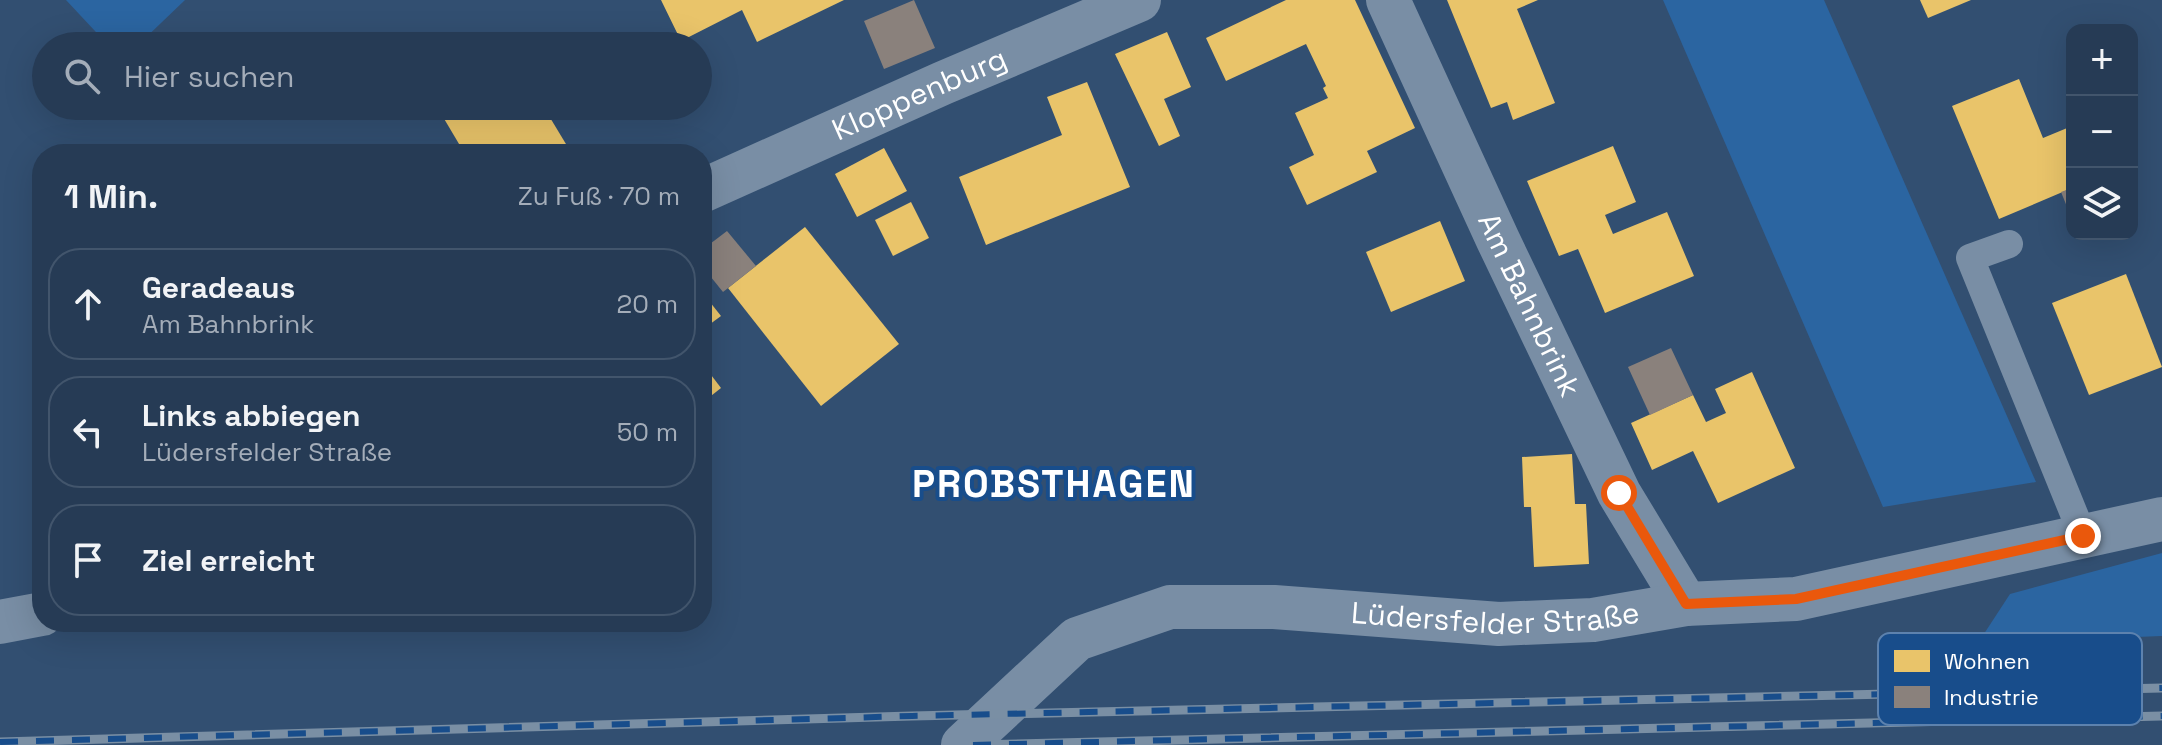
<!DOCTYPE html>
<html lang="de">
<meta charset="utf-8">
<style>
:root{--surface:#263b55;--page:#32465f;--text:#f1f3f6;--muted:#a4adb9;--line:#42556c}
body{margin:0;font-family:"Space Grotesk",sans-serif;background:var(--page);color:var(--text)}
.controls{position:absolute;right:24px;top:24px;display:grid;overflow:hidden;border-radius:16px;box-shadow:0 8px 32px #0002}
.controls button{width:72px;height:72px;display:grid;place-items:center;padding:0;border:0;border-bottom:2px solid var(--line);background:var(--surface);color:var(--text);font:40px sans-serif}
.stop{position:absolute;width:24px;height:24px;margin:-18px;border:6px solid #ea580c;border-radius:50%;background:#fff}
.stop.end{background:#ea580c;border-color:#fff;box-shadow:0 2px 8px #0008}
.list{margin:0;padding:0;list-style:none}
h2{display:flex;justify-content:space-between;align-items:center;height:104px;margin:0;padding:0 32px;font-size:34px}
h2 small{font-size:26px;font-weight:400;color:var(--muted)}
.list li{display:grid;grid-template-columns:52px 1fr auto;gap:24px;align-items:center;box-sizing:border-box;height:112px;margin:0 16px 16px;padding:0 16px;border:2px solid var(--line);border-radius:32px}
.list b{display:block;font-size:30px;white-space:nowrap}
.list p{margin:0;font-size:26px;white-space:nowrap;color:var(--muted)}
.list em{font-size:26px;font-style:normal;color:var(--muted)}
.icon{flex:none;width:44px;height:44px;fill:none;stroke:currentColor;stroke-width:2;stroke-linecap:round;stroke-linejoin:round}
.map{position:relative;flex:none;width:2162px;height:745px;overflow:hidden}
.search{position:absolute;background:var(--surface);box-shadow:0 8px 32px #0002;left:32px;top:32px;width:680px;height:88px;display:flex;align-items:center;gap:20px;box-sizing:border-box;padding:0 28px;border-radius:44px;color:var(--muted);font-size:30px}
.panel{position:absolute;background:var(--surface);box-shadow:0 8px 32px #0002;left:32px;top:144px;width:680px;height:488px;border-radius:32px}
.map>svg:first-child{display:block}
.green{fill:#2b65a1}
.homes{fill:#e9c46a}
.industry{fill:#8a817c}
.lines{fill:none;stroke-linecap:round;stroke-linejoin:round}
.lane{stroke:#798ea5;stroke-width:28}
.street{stroke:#798ea5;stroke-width:44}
.rail-casing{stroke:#7a8fa4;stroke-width:9}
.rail{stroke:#184d8b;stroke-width:6;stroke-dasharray:18;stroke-linecap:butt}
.route{stroke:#ea580c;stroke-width:10}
.labels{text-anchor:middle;stroke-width:8;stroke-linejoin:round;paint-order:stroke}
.street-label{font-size:30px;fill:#fff;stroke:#184d8b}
.district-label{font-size:38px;font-weight:bold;letter-spacing:2px;fill:#fff;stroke:#184d8b}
.key{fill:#184d8b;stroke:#5d82ae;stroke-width:2}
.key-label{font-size:22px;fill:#fff}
</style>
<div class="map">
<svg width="2162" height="745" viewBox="0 0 2162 745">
<rect width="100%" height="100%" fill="#324f71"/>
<!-- green -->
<g class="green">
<path d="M66,0H185L137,46H109Z"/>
<path d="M1663,0H1824L2036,482L1883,507Z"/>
<path d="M2162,553V636L1978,643L2010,594Z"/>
</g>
<!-- homes -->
<g class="homes">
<path d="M661,0H844L757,42L742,10L681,41Z"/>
<path d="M1286,0H1355L1415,128L1367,151L1377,172L1307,205L1289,167L1314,155L1295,113L1328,98L1323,88L1326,86L1306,44L1226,81L1206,38Z"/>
<path d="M1447,0H1538L1517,9L1555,103L1513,120L1507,102L1491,108Z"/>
<path d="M1920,0H1971L1928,18Z"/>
<path d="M1167,32L1191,87L1164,99L1180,136L1159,146L1115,54Z"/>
<path d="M2019,79L2043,138L2072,126V188L1999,219L1952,106Z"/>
<path d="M1087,82L1130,187L986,245L959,177L1062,135L1047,97Z"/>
<path d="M462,106H543L572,154H465L443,117Z"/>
<path d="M1613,146L1636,202L1605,215L1613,234L1667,212L1694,276L1605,313L1578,249L1559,256L1527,181Z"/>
<path d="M884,148L907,191L857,217L835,174Z"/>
<path d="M911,202L929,238L893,256L875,220Z"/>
<path d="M1440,221L1465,281L1391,312L1366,252Z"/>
<path d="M805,227L899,344L821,406L728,288Z"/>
<path d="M2126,274L2162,367L2089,395L2052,303Z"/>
<path d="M702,292L721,316L702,330Z"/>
<path d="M702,363L721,388L702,403Z"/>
<path d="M1752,372L1795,468L1718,503L1693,451L1652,470L1631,423L1693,395L1706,422L1726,413L1715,389Z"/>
<path d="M1572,454L1575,504H1586L1589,564L1534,567L1531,507H1524L1522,457Z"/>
</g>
<!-- industry -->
<g class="industry">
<path d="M914,0L935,48L884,69L864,21Z"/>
<path d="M2072,188V219L2061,192Z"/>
<path d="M727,231L756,266L723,292L702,266V250Z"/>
<path d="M1671,348L1693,395L1650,415L1628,367Z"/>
</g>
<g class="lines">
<!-- lane -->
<path class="lane" d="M2009,244L1970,258L2083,536"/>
<!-- street -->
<g class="street">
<path id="s1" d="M1388,0L1498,240L1619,493L1686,604"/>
<path id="s2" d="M702,191L943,83L1139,0"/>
<path d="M0,622L42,614"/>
<path id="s3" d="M963,745L1077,639L1170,607H1274L1499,624L1593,620L1686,604L1796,599L2162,519"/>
</g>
<!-- rail casing -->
<g class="rail-casing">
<g id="rail">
<path d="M0,742L912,716L2162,688"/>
<path d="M973,745L2162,716"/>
</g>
</g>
<!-- rail -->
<use href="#rail" class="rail"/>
</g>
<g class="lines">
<!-- route -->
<path class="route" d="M1619,493L1686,604L1796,599L2083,536"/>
</g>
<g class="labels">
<!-- street labels -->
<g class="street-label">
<text dy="10" stroke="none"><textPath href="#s2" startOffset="238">Kloppenburg</textPath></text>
<text dy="10" stroke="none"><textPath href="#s1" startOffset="336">Am Bahnbrink</textPath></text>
<text dy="10" stroke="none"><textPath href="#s3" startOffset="580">Lüdersfelder Straße</textPath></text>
</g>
<!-- district labels -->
<g class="district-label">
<text x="1054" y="497">PROBSTHAGEN</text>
</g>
</g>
<!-- legend -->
<rect x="1878" y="633" width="264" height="92" rx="12" class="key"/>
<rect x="1894" y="650" width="36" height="22" fill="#e9c46a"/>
<rect x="1894" y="686" width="36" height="22" fill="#8a817c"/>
<g class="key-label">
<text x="1944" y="669">Wohnen</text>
<text x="1944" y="705">Industrie</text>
</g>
</svg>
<div class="controls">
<button>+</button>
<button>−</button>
<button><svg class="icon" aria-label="layers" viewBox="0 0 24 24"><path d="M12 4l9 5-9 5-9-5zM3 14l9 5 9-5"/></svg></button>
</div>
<div class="stop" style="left:1619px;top:493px"></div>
<div class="stop end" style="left:2083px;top:536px"></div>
<div class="search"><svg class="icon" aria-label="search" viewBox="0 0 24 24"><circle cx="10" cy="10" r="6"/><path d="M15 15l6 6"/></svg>Hier suchen</div>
<section class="panel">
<h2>1 Min.<small>Zu Fuß · 70 m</small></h2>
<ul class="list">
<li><svg class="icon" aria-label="ahead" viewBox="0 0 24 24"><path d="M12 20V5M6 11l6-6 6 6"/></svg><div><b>Geradeaus</b><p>Am Bahnbrink</p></div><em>20 m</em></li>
<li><svg class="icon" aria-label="left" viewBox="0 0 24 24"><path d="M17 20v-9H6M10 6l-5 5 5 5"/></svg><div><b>Links abbiegen</b><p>Lüdersfelder Straße</p></div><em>50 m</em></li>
<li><svg class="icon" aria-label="arrive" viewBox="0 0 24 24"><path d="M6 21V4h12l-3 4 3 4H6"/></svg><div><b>Ziel erreicht</b></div></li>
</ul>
</section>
</div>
